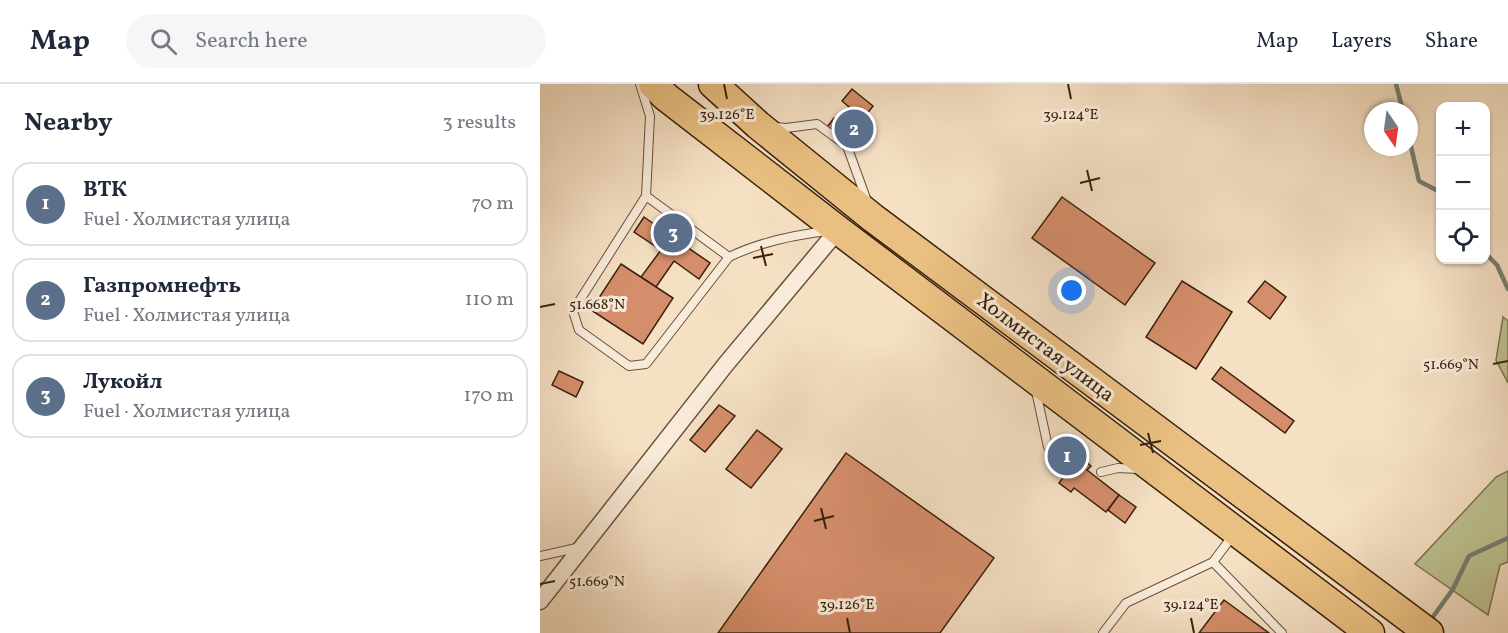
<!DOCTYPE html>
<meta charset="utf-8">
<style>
:root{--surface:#fff;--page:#f6f6f7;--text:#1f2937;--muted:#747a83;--line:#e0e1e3;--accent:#d93025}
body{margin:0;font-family:Vollkorn,serif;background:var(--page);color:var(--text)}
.controls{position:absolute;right:18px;top:18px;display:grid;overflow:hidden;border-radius:12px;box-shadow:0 2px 4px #0004}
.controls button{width:54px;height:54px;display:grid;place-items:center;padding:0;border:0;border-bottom:2px solid var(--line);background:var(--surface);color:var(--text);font:30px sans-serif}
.compass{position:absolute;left:824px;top:18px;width:54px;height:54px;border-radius:50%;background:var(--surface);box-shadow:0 2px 4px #0004;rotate:167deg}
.you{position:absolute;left:532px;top:207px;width:21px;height:21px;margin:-15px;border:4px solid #fff;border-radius:50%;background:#1a73e8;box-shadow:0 0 0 9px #1a73e833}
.badge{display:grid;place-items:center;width:39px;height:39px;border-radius:50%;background:var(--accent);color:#fff;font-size:20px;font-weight:700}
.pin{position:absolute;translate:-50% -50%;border:3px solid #fff;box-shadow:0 2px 6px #0006}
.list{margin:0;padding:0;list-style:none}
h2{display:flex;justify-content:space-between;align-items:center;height:78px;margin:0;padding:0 24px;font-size:26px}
h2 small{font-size:20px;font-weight:400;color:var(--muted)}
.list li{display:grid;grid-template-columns:39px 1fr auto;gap:18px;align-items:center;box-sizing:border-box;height:84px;margin:0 12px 12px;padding:0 12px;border:2px solid var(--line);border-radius:18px}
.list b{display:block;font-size:22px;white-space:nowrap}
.list p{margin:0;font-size:20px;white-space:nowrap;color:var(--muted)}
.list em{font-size:20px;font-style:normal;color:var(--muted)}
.icon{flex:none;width:33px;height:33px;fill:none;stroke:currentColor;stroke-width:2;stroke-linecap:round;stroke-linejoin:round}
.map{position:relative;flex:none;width:968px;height:549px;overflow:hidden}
header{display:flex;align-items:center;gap:36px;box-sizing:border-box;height:84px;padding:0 30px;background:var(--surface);border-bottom:2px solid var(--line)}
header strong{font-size:28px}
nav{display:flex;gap:33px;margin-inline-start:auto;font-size:21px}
.search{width:420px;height:54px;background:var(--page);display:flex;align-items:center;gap:15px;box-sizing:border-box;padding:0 21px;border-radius:33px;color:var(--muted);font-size:22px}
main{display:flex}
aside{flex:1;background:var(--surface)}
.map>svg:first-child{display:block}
.green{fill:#bec292;stroke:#7c724e;stroke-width:1.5}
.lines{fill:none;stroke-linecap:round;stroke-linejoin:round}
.stream{stroke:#757f72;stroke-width:4.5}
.building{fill:#d58e6b;stroke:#3a210b;stroke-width:1.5}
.service-casing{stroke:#695139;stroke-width:10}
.minor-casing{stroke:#695139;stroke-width:19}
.trunk-casing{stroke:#3a210b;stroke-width:31}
.service{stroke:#f8ebd9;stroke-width:8}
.minor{stroke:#f8ebd9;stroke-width:16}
.trunk{stroke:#eac082;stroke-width:28}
.ticks{fill:none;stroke:#3a210b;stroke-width:2}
.labels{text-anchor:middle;stroke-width:6;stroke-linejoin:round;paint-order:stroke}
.street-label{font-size:21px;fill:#3a210b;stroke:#f8ebd9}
.ticks-label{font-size:15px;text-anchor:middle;fill:#3a210b;stroke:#f8ebd9;stroke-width:6;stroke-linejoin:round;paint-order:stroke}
</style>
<header>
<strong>Map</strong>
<div class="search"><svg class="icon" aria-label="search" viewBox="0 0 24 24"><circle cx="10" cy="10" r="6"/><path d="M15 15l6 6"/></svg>Search here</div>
<nav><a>Map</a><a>Layers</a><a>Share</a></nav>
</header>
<main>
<aside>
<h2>Nearby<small>3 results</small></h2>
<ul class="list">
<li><span class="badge" style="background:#5c6f8a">1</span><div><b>ВТК</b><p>Fuel · Холмистая улица</p></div><em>70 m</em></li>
<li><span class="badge" style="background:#5c6f8a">2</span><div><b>Газпромнефть</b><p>Fuel · Холмистая улица</p></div><em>110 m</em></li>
<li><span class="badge" style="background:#5c6f8a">3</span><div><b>Лукойл</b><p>Fuel · Холмистая улица</p></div><em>170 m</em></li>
</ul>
</aside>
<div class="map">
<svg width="968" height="549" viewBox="0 0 968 549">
<rect width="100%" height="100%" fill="#f5e0c4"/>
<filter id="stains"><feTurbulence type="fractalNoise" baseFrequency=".00333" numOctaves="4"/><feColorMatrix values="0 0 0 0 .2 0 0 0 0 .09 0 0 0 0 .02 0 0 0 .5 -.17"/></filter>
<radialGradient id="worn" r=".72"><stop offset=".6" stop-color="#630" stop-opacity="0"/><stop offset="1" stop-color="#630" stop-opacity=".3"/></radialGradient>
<!-- green -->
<g class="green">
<path d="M963,233L968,237V299L956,276Z"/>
<path d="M968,387V478L960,481L948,531L875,480L956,393Z"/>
</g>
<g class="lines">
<!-- stream -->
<g class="stream">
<path d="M856,0L863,27"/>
<path d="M869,54L879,97L900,108"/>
<path d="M946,170L957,181L968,205"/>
<path d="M890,537L913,505L929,472L968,454"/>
</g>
</g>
<!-- building -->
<g class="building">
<path d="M312,5L333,22L323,35L302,17Z"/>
<path d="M309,23L321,33L312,46L316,48L305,62L284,47L294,34L298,37Z"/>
<path d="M522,113L615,179L585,221L492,154Z"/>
<path d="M104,133L170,179L159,195L134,177L116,203L101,193L121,166L94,148Z"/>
<path d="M81,180L133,214L103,260L51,226Z"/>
<path d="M642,197L692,228L656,285L606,253Z"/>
<path d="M725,197L746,213L730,235L708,218Z"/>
<path d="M681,283L754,337L745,349L672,295Z"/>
<path d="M19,287L43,298L36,313L12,301Z"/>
<path d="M179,321L195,332L165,368L150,356Z"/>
<path d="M217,346L242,365L211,404L186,385Z"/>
<path d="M306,369L454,474L400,549H178Z"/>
<path d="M539,372L551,382L547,386L579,411L566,428L534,404L531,408L519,399Z"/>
<path d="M579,411L596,423L585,439L568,426Z"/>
<path d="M684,516L729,549H659Z"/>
</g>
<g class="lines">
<!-- service casing -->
<g class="service-casing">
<g id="service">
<path d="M100,0L110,32L106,112L189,173C220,158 253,151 287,147"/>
<path d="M236,43L246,44L277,40L307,62L327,117"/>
<path d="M106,112L33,227L39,246L89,282L106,280L189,173"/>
<path d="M496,307L508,363L526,375"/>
<path d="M561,388L578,384L599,385"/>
<path d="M0,472L41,463"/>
<path d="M673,478L742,549"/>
<path d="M563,549L586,519L673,478L694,450"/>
</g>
</g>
<!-- minor casing -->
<g class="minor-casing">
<path id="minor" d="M0,517L186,280L298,146"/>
</g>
<!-- trunk casing -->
<g class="trunk-casing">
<g id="trunk">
<path d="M113,0L126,13L298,146L830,549"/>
<path d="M173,0L218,41L333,134L889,549"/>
</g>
</g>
<!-- service -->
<use href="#service" class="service"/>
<!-- minor -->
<use href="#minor" class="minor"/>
<!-- trunk -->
<use href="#trunk" class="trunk"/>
</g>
<!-- ticks -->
<path class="ticks" d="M184,0L187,15M528,0L531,15M547,86L552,107M540,99L560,94M221,162L226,182M213,174L233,170M0,223L15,220M953,280L968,277M608,349L613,369M600,361L621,357M281,424L286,445M274,437L294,432M0,500L15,497M307,534L310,549M651,534L654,549"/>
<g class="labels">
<!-- street labels -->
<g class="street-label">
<text transform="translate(506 263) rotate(37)" y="7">Холмистая улица</text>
</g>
</g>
<g class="ticks-label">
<text x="187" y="35">39.126°E</text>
<text x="531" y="35">39.124°E</text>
<text x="57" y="225">51.668°N</text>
<text x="911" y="285">51.669°N</text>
<text x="57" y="502">51.669°N</text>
<text x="307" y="525">39.126°E</text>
<text x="651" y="525">39.124°E</text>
</g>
<rect width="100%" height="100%" filter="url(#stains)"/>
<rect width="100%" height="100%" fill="url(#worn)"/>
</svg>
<div class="controls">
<button>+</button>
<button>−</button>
<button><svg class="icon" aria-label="locate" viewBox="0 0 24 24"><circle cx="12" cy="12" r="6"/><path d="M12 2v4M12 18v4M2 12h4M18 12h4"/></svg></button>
</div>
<svg class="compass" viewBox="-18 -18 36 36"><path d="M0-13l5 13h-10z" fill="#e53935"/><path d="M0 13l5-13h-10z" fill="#747a83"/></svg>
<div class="you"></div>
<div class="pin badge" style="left:527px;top:372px;background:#5c6f8a">1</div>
<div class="pin badge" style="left:314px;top:45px;background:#5c6f8a">2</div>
<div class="pin badge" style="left:133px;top:149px;background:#5c6f8a">3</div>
</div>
</main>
